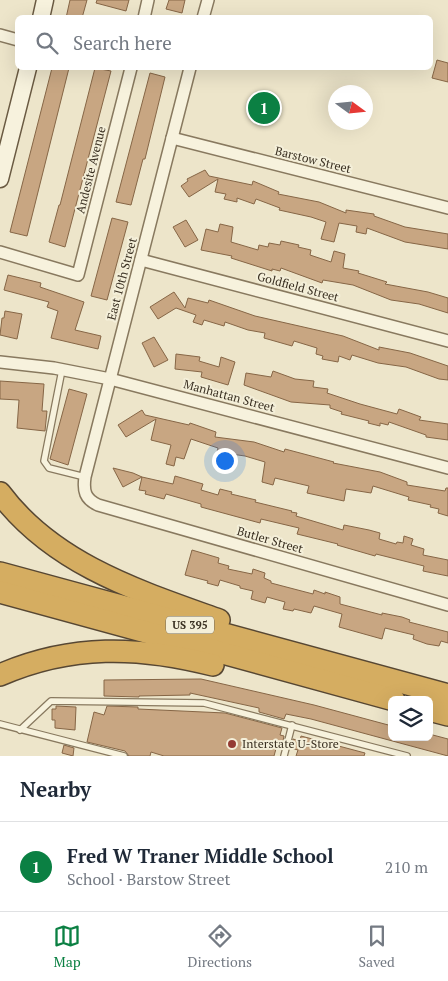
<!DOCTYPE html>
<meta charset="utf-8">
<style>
:root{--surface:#fff;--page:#f2f2f3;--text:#1f2937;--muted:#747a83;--line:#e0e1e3;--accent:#0b8043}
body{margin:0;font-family:"PT Serif",serif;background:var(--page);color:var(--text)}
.controls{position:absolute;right:15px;bottom:15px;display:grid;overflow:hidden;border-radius:8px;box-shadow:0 5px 20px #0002}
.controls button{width:45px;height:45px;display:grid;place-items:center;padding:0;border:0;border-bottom:1px solid var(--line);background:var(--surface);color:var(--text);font:25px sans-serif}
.compass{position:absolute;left:328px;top:85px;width:45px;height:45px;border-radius:50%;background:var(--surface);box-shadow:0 5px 20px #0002;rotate:105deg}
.you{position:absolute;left:224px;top:460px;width:18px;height:18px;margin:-12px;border:4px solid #fff;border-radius:50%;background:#1a73e8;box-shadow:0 0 0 8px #1a73e833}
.badge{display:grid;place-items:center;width:32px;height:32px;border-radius:50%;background:var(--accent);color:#fff;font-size:16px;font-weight:700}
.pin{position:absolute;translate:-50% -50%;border:2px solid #fff;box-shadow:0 1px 5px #0006}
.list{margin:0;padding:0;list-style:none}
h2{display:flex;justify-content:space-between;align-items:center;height:65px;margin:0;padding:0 20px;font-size:21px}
h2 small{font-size:16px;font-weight:400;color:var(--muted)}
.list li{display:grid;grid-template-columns:32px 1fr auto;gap:15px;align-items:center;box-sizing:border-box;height:90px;padding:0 20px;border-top:1px solid var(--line)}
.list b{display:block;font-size:19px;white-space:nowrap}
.list p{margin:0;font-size:16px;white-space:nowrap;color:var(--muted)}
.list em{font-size:16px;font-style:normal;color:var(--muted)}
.icon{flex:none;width:28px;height:28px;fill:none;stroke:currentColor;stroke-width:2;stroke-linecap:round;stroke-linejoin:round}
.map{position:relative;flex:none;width:448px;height:756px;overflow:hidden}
.search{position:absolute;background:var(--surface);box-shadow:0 5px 20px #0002;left:15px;right:15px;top:15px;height:55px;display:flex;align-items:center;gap:12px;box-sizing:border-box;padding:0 18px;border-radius:8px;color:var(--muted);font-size:19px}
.sheet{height:155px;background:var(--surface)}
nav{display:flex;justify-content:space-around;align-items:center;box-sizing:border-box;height:70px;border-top:1px solid var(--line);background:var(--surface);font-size:14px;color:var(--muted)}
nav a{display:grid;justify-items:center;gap:2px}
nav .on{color:var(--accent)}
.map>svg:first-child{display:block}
.building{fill:#c8a682;stroke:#866646}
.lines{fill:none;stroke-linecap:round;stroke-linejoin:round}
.lane-casing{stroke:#88795f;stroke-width:8}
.street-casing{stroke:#88795f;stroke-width:14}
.secondary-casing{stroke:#6a5a42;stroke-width:19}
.highway-casing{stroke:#574733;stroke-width:24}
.lane{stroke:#f7f2dd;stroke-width:5.5}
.street{stroke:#f7f2dd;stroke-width:11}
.secondary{stroke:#f7f2dd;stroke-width:16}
.highway{stroke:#d5ad61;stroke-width:21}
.poi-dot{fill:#943b33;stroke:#f4efd9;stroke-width:2}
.labels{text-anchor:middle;stroke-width:4;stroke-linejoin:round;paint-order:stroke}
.shield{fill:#f4efd9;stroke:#726959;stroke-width:1}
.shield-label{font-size:11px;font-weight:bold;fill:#3a3022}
.street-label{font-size:12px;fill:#3a3022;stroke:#f4efd9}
.poi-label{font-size:12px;fill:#3a3022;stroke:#f4efd9;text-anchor:start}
</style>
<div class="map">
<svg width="448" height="756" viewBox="0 0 448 756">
<rect width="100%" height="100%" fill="#ede5ca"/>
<!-- building -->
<g class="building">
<path d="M70,0H87L82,18H66Z"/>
<path d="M97,0H129L126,11L96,3Z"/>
<path d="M169,0H185L182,13L166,9Z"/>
<path d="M437,60L448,63V82L432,78Z"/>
<path d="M52,68H69L27,236L10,232Z"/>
<path d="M95,68L111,71L65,247L49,242L59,205H60Z"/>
<path d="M150,73L165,77L145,159H143L131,205L116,202Z"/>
<path d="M205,170L209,176L252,185L253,181L279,192L278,194L319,202L346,213V210L374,214V216L405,227L448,234V249L405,242L367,228L366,234L356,232L357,226L339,223L334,242L321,239L326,222L311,217L279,210L280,208L256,199L254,204L237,198V202L224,199L226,194L215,192L218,179L189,197L181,186L188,181L187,179Z"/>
<path d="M112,218L128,222L107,300L91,296Z"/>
<path d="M186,220L198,240L185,247L173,227Z"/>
<path d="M220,224L233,227L231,242L258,250L259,245L268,247L269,243L280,245L281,241L299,245L298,247L311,250L310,255L331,262L334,251L345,254L343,268L359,271L358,273L387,282L385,284L428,292L448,298V313L419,304L391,300L353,285L323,280L322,283L281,268L280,271L272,269V271L231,258L232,256L201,250L206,229L218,232Z"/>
<path d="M8,275L41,283L40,287L84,302L75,330L101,336L98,349L51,338L58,311L47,307L49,302L4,290Z"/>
<path d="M174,292L185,308L188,298L208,303L209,300L255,316L343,336L379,350V347L410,353L448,366V380L439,379L406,367L378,363L352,355L350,360L339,356L338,362L322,359L323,356L316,354L317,348L294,341L292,346L264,338L265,333L248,330L225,322L224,326L204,320L202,325L193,322L196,315L176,308L158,319L150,307Z"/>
<path d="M5,311L22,314L17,339L0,335L2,318H4Z"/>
<path d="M154,337L168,360L154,367L142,343Z"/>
<path d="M176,354L200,357L199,361L219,367L221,357L235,362L228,385L201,377L202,372L175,369Z"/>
<path d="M273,371L295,379L314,381L313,387L328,389L327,393L360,404L397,414L399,409L421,417L419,420L448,424V440L426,437V435L389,422L388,425L380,423V426L368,423L369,421L341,414L342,412L330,408V405L291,402L244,385L246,373L271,377Z"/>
<path d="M0,381L44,384L42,411H47L45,431L17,428L19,400L0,399Z"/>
<path d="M69,389L87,394L68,465L50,459Z"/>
<path d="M142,410L145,415L189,425L190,423L216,432L215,437L254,442L284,452L285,449L334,462L333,463L380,472L407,482V485L445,491L446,488H448V516L438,513L439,509L430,507L431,505L408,500L409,497L373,486L371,493L346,489L344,501L307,493L309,486L275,478L273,485L262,482L265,462L245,456L217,452L218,448L191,439L184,459L176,457L174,466L166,464L171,445L151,440L156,419L126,437L118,425Z"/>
<path d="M113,468L133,473L142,477L123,487Z"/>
<path d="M175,476L203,484L201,490L218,495L220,489L232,492L231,494L256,500L255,502L292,511L291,512L297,513L296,516L343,530L344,525L369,530L380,533L379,539L396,544L397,542L403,543L404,536L413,539L411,545L424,549L423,555L448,560V576L423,571L424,566L376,554L375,556L337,545L338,544L297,534L299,528L261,519L260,523L201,507V504L166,494L164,499L145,494L146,491L139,490L142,477L173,484Z"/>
<path d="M192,550L219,558L218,563L229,566L228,569L252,574L253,569L265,573L264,578L271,581V583L313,594L314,590L325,594V592L340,597V604L382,615V613L402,617L410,620L409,622L448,632V643L441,641L439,646L427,644L413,639L414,635L385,628L382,639L339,627L342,614L314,606L311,613L294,609L293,611L283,609L285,602L267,597L265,603L251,599L253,591L240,588V586L220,580L218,586L207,583L208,581L185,575Z"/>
<path d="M201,679L314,705L392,726V737H429V734L448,739V756L311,719L286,714L284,719L259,712V708L190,693V695L139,696V697L104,696V680Z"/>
<path d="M56,706L76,707L75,730L55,728V720H52V709H56Z"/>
<path d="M107,706L138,707V709L225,713L282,728L280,735L284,736L282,746L277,745L274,756H164L151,752L150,756H129L125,751L87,742L94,712L104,715Z"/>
<path d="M301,736L365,753L364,756H296L298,750L291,748L293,739L300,741Z"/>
<path d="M64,745L74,748L73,756L62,753Z"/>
</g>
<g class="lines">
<!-- lane casing -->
<g class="lane-casing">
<g id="lane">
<path d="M62,370L44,461L49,468L85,477"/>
<path d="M0,724L124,756"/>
<path d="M20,730L51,701L204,703L407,756"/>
<path d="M284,756L292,725"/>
</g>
</g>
<!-- street casing -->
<g class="street-casing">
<g id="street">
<path d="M144,18L148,0"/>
<path d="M203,18L208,0"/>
<path d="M0,35L18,40"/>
<path d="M190,68L85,477C83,491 85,499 98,505L448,605"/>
<path d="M172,138L448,208"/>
<path d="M0,252L78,275L131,68"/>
<path d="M141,260L448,341"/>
<path d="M0,362L54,368L110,379L448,468"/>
</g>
</g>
<!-- secondary casing -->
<g class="secondary-casing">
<g id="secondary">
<path d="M41,18L45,0"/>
<path d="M0,179L28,68"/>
</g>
</g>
<!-- highway casing -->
<g class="highway-casing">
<g id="highway">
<path d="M0,493C53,564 138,591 219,620"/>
<path d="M0,573L448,695"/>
<path d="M0,592L394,700"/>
<path d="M0,675C71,644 139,646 213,665"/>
<path d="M429,710L448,715"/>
</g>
</g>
<!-- lane -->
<use href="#lane" class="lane"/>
<!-- street -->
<use href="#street" class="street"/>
<!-- secondary -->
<use href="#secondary" class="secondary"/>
<!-- highway -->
<use href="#highway" class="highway"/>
</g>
<!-- markers -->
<circle class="poi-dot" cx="232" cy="744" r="5"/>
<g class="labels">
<!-- shield labels -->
<rect class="shield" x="166" y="616.5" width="48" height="17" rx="4"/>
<g class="shield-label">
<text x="190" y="629">US 395</text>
</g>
<!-- street labels -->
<g class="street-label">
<text transform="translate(313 160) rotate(14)" y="4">Barstow Street</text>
<text transform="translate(91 170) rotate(-76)" y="4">Andesite Avenue</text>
<text transform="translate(122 279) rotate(-75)" y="4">East 10th Street</text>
<text transform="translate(298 287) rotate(15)" y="4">Goldfield Street</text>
<text transform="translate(229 396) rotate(15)" y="4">Manhattan Street</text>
<text transform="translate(270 540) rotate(16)" y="4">Butler Street</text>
</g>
<!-- poi labels -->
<g class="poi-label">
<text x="242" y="748">Interstate U-Store</text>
</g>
</g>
</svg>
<div class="controls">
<button><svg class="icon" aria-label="layers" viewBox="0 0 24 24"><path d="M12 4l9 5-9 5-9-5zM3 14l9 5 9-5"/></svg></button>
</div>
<svg class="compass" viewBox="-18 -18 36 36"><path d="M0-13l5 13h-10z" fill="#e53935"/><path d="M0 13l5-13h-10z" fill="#747a83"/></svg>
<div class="you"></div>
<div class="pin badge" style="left:264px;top:108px">1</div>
<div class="search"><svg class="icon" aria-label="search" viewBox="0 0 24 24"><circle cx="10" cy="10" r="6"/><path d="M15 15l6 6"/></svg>Search here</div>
</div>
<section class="sheet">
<h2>Nearby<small></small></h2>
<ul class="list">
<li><span class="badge">1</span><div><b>Fred W Traner Middle School</b><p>School · Barstow Street</p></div><em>210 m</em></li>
</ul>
</section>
<nav>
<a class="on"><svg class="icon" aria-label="map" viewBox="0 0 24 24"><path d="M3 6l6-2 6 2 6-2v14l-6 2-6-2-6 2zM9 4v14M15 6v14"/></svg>Map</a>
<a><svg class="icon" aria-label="directions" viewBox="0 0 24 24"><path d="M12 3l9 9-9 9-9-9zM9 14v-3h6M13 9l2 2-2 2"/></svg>Directions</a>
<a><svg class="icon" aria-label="saved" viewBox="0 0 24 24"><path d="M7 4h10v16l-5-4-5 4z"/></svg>Saved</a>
</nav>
